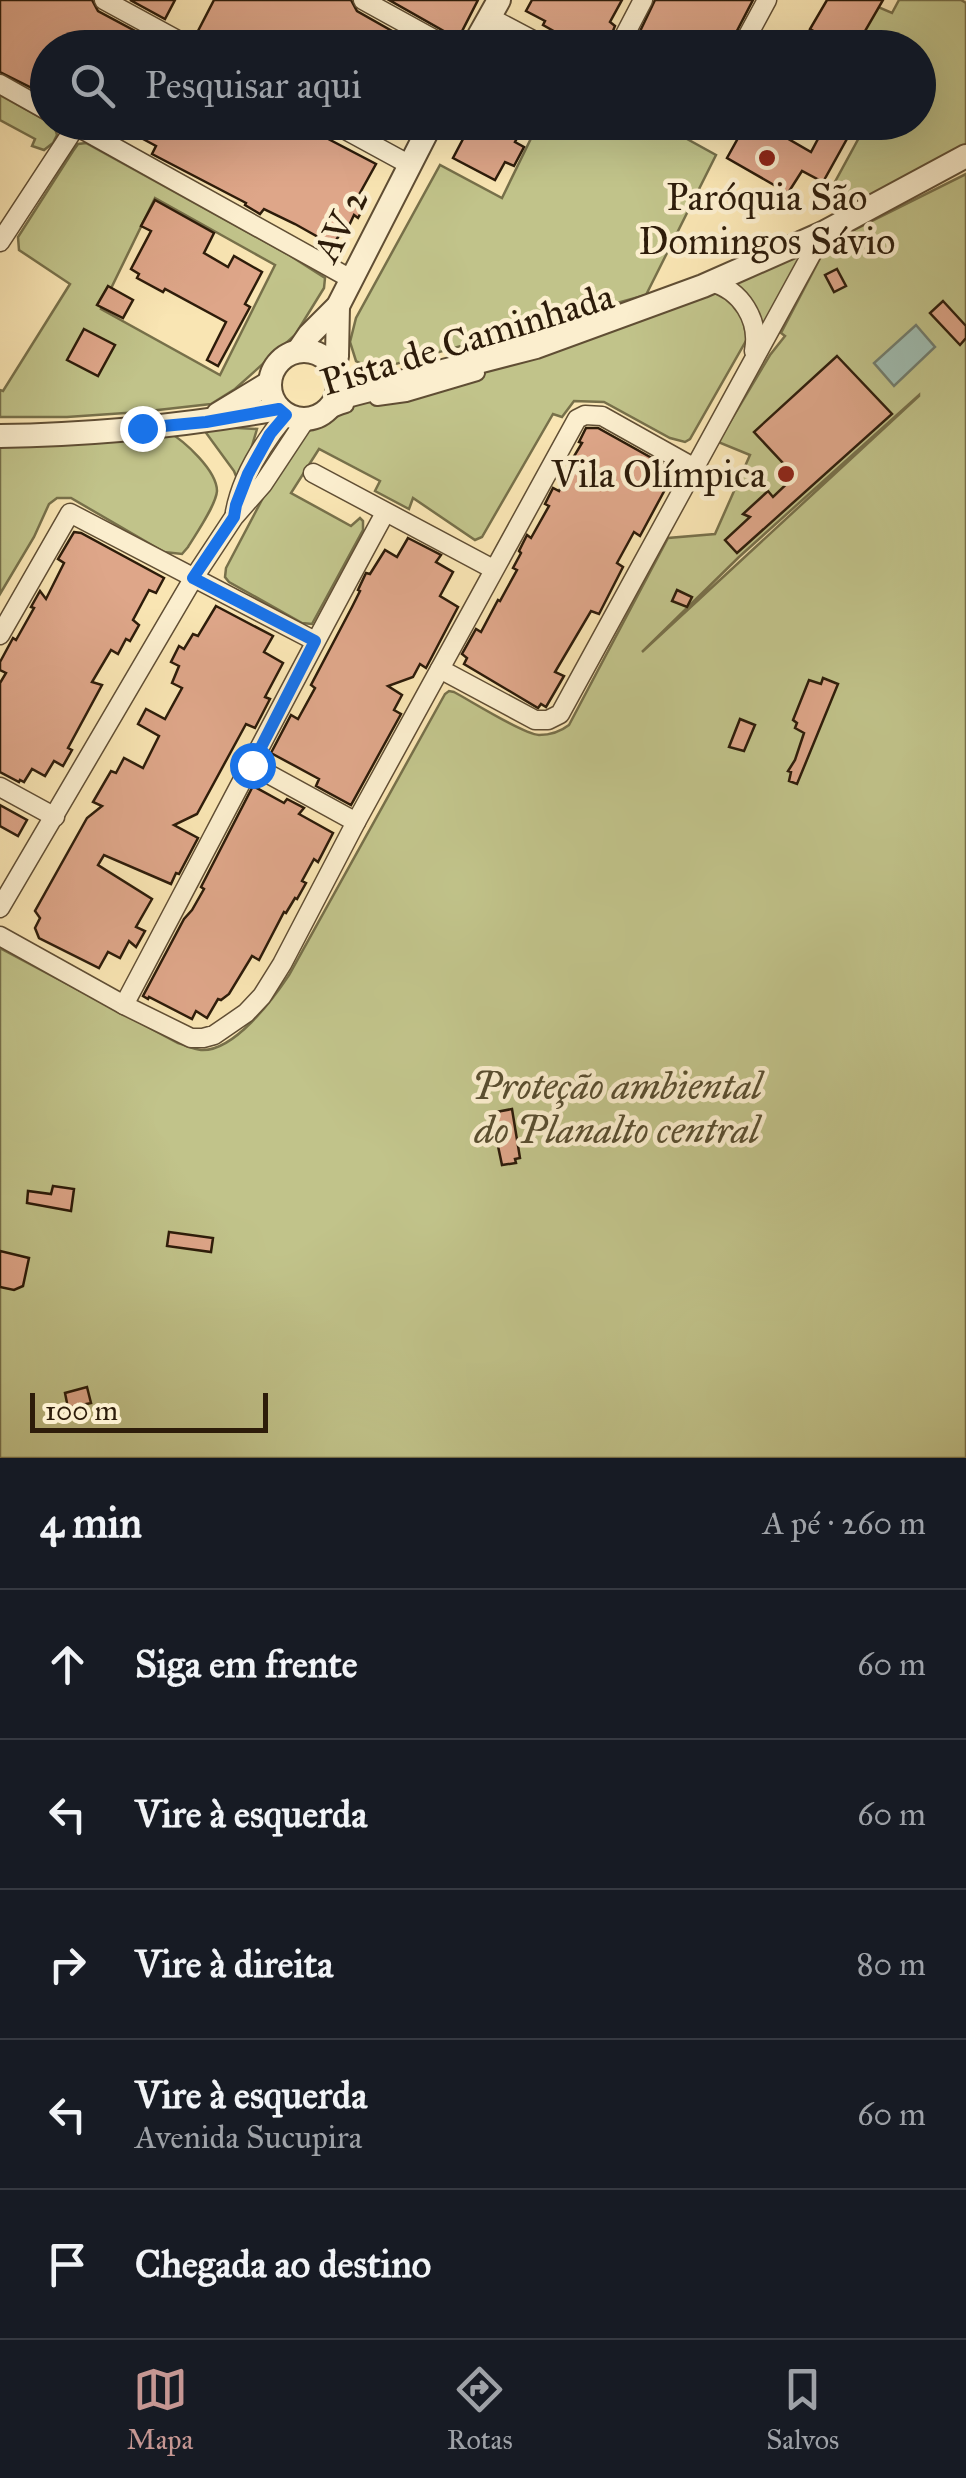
<!DOCTYPE html>
<html lang="pt">
<meta charset="utf-8">
<style>
:root{--surface:#171b24;--page:#242831;--text:#f1f3f6;--muted:#9ea1a6;--line:#363941;--accent:#c59692}
body{margin:0;font-family:"IM FELL Great Primer",serif;background:var(--page);color:var(--text)}
.scale{position:absolute;left:30px;bottom:25px;width:238px;box-sizing:border-box;padding-left:10px;border:5px solid #2d1c0a;border-top:0;font-size:28px;line-height:35px;white-space:nowrap;color:#2d1c0a;-webkit-text-stroke:8px #fbeece;paint-order:stroke}
.stop{position:absolute;width:30px;height:30px;margin:-22px;border:8px solid #1a73e8;border-radius:50%;background:#fff}
.stop.end{background:#1a73e8;border-color:#fff;box-shadow:0 2px 10px #0008}
.list{margin:0;padding:0;list-style:none}
h2{display:flex;justify-content:space-between;align-items:center;height:130px;margin:0;padding:0 40px;font-size:42px}
h2 small{font-size:32px;font-weight:400;color:var(--muted)}
.list li{display:grid;grid-template-columns:65px 1fr auto;gap:30px;align-items:center;box-sizing:border-box;height:150px;padding:0 40px;border-top:2px solid var(--line)}
.list b{display:block;font-size:38px;white-space:nowrap}
.list p{margin:0;font-size:32px;white-space:nowrap;color:var(--muted)}
.list em{font-size:32px;font-style:normal;color:var(--muted)}
.icon{flex:none;width:55px;height:55px;fill:none;stroke:currentColor;stroke-width:2;stroke-linecap:round;stroke-linejoin:round}
.map{position:relative;flex:none;width:966px;height:1458px;overflow:hidden}
.search{position:absolute;background:var(--surface);box-shadow:0 10px 40px #0002;left:30px;right:30px;top:30px;height:110px;display:flex;align-items:center;gap:25px;box-sizing:border-box;padding:0 35px;border-radius:55px;color:var(--muted);font-size:38px}
.sheet{height:880px;background:var(--surface)}
nav{display:flex;justify-content:space-around;align-items:center;box-sizing:border-box;height:140px;border-top:2px solid var(--line);background:var(--surface);font-size:28px;color:var(--muted)}
nav a{display:grid;justify-items:center;gap:5px}
nav .on{color:var(--accent)}
.map>svg:first-child{display:block}
.green{fill:#c1c38a;stroke:#77704a;stroke-width:2.5;fill-rule:evenodd}
.water{fill:#9fbeb3;stroke:#717d6f;stroke-width:2.5}
.building{fill:#dea689;stroke:#2d1c0a;stroke-width:2.5}
.lines{fill:none;stroke-linecap:round;stroke-linejoin:round}
.pedestrian-casing{stroke:#604e34;stroke-width:18}
.minor-casing{stroke:#604e34;stroke-width:21}
.tertiary-casing{stroke:#604e34;stroke-width:26}
.pedestrian{stroke:#fbeece;stroke-width:14}
.minor{stroke:#fbeece;stroke-width:18}
.tertiary{stroke:#fbeece;stroke-width:22}
.route{stroke:#1a73e8;stroke-width:12}
.poi-dot{fill:#8f2418;stroke:#fbeece;stroke-width:4}
.labels{text-anchor:middle;stroke-width:9;stroke-linejoin:round;paint-order:stroke}
.poi-label{font-size:38px;fill:#2d1c0a;stroke:#fbeece}
.street-label{font-size:38px;fill:#2d1c0a;stroke:#fbeece}
.park-label{font-size:38px;font-style:italic;fill:#594e30;stroke:#fbeece}
</style>
<div class="map">
<svg width="966" height="1458" viewBox="0 0 966 1458">
<rect width="100%" height="100%" fill="#f9e5b3"/>
<filter id="stains"><feTurbulence type="fractalNoise" baseFrequency=".002" numOctaves="4"/><feColorMatrix values="0 0 0 0 .2 0 0 0 0 .09 0 0 0 0 .02 0 0 0 .5 -.17"/></filter>
<radialGradient id="worn" r=".72"><stop offset=".6" stop-color="#630" stop-opacity="0"/><stop offset="1" stop-color="#630" stop-opacity=".3"/></radialGradient>
<!-- green -->
<g class="green">
<path d="M899,0H961L966,3V149L868,204L852,203L830,191L867,123L918,122V48L853,47L876,6L892,13Z"/>
<path d="M0,95L54,125L57,135L53,143L44,150L32,146L35,139L0,120Z"/>
<path d="M539,122L658,123L716,155L646,295L374,370L356,361L350,342L356,318L440,165L502,198Z"/>
<path d="M86,143L289,255L325,278L324,288L295,335L235,389L211,404L140,412L67,417H0V390L3,391L70,284L19,250L18,237L73,151L78,144ZM155,198L275,265L220,375L101,309Z"/>
<path d="M966,174V1458H0V948L178,1043C185,1045 194,1049 201,1050C234,1052 273,999 289,975L445,694L449,691L454,692C471,701 523,734 539,735C550,735 560,732 569,725L668,538L715,534L750,455L718,442L770,355L785,336L781,333L828,243ZM919,395V396L642,652L739,557Z"/>
<path d="M811,249L761,328L726,286Z"/>
<path d="M708,292C741,298 741,310 747,339L690,439L685,442L670,438L604,402L574,401L562,417L553,414L482,537L475,540L413,498L409,509L375,491L380,481L319,449L291,493L351,526L360,518L363,521V530L312,624L302,623L229,582L225,577L226,568L265,494L308,425L335,408Z"/>
<path d="M201,426L257,429L240,486L234,471Z"/>
<path d="M168,432C185,441 217,471 217,491C216,505 196,534 188,547L182,554L164,552L71,498H57L49,504L34,537L0,594V443Z"/>
</g>
<!-- water -->
<path class="water" d="M916,325L935,347L894,386L874,363Z"/>
<!-- building -->
<g class="building">
<path d="M0,0H92L98,11L137,32L128,48H48V82L42,93L0,72Z"/>
<path d="M130,0H175L165,19Z"/>
<path d="M214,0H351L357,11L422,48H243L233,42L229,48H210L214,40L198,31Z"/>
<path d="M389,0H478L458,39Z"/>
<path d="M532,0H622L610,22L615,26L606,48H584L543,25L545,21L526,11Z"/>
<path d="M655,0H753L728,48H632Z"/>
<path d="M827,0H883L865,31L868,33L859,48H844L810,29Z"/>
<path d="M135,122H305L319,130L317,133L376,164L355,202L364,207L358,218L354,215L345,234L341,232L331,249L316,241L318,237L295,224L264,209L260,214L245,205L246,203L152,154L156,146L130,132Z"/>
<path d="M358,122H414L415,123L401,129L397,137L390,133L382,136Z"/>
<path d="M472,122H526L515,142L524,147L514,166L505,162L495,180L453,158Z"/>
<path d="M747,122H759L811,152L827,122H843L853,128L823,182L802,171L788,193L727,158Z"/>
<path d="M155,200L214,233L204,253L228,267L234,256L262,272L245,304L250,307L218,366L207,360L226,322L165,289L163,292L137,278L139,274L131,269L151,231L141,226Z"/>
<path d="M837,269L846,286L834,292L825,275Z"/>
<path d="M108,286L133,300L123,318L97,305Z"/>
<path d="M943,301L966,326V338L960,345L930,313Z"/>
<path d="M84,329L115,345L98,376L67,360Z"/>
<path d="M837,356L892,414L737,553L725,540L750,517L743,514L768,491L773,497L795,476L754,432Z"/>
<path d="M586,428H598L675,471L640,536L634,532L617,563L623,567L599,614L591,611L555,672L564,676L546,707L541,704L538,708L464,664L467,658L462,654L476,629L481,632L498,600L500,601L517,570L513,568L521,553L519,551L527,535L531,538L549,506L545,504L553,488L559,491L575,459L573,458L582,443L579,442Z"/>
<path d="M74,532L81,533L164,578L156,593L149,590L133,620L139,625L130,641L126,639L118,654L111,650L92,682L102,685L68,748L72,750L63,766L54,761L45,776L32,769L24,782L20,780L19,782L0,772V683L6,673L0,670V662L13,638L16,640L34,608L31,607L40,591L46,599L64,563L58,559Z"/>
<path d="M408,538L441,555L436,562L453,572L440,596L458,607L426,668L420,664L413,677L388,686L402,695L394,710L401,714L351,805L316,786L319,779L271,753L291,715L298,719L315,688L311,685L352,607L360,591L358,590L366,573L370,574L385,550L397,557Z"/>
<path d="M677,590L692,597L687,607L672,601Z"/>
<path d="M216,606L273,636L264,652L283,663L265,697L270,699L255,728L246,724L197,814L174,825L198,838L179,874L176,873L171,884L104,855L98,865L152,899L136,927L145,931L136,947L129,941L120,958L108,952L99,968L39,938L35,928L40,918L35,911L87,818L102,806L93,802L111,771L116,773L124,758L143,768L159,736L138,724L146,709L165,719L182,688L172,683L179,666L171,662L179,646L184,649L193,634L198,636Z"/>
<path d="M823,678L838,684L797,784L789,781L791,772L788,771L795,760L804,733L795,728L797,723L793,720L809,680L821,684Z"/>
<path d="M740,719L755,725L744,751L729,747Z"/>
<path d="M253,786L284,803L287,799L304,808L299,814L333,833L318,862L314,859L302,881L306,883L297,899L295,898L286,913L284,912L259,960L252,956L229,994L221,1000L218,999L207,1018L196,1011L192,1019L149,997L148,999L143,996L184,919L192,910L204,889L201,887Z"/>
<path d="M0,805L27,820L18,836L0,826Z"/>
<path d="M512,1109L520,1158L515,1159L516,1163L502,1165L491,1113Z"/>
<path d="M53,1186L74,1189L71,1211L27,1203L28,1191L51,1194Z"/>
<path d="M169,1232L213,1238L211,1252L167,1246Z"/>
<path d="M0,1251L29,1258L23,1286L14,1290L0,1287Z"/>
<path d="M87,1387L91,1403L68,1408L65,1393Z"/>
</g>
<g class="lines">
<!-- pedestrian casing -->
<g class="pedestrian-casing">
<g id="pedestrian">
<path d="M377,398L406,394L477,373"/>
<path d="M302,425C317,419 330,409 346,405"/>
</g>
</g>
<!-- minor casing -->
<g class="minor-casing">
<g id="minor">
<path d="M104,0L192,48"/>
<path d="M363,0L450,48"/>
<path d="M489,17L548,48"/>
<path d="M618,48L643,0"/>
<path d="M741,48L767,0"/>
<path d="M0,84L48,111"/>
<path d="M69,122L351,279"/>
<path d="M331,122L410,165"/>
<path d="M687,122L698,128L701,122"/>
<path d="M0,242L76,126"/>
<path d="M711,282C741,290 760,320 754,351"/>
<path d="M313,473L493,569"/>
<path d="M235,512C242,475 263,443 286,415"/>
<path d="M0,635L70,513L315,641"/>
<path d="M440,669L535,720H548L560,714L823,233"/>
<path d="M252,765L356,822"/>
<path d="M0,787L55,817"/>
<path d="M0,908L193,579L234,517L263,484L306,419"/>
<path d="M0,936L124,1005L191,1038H203L214,1035L246,1013L262,996L282,964L356,822L577,419L585,415L602,416L693,467"/>
<path d="M124,1005C211,841 296,676 385,513"/>
</g>
</g>
<!-- tertiary casing -->
<g class="tertiary-casing">
<g id="tertiary">
<path d="M472,48L499,0"/>
<circle cx="304" cy="385" r="34"/>
<path d="M298,351L309,335L338,306L432,122"/>
<path d="M334,369L337,356L338,306"/>
<path d="M335,399L536,347L703,286L823,233L966,156"/>
<path d="M218,414L269,383"/>
<path d="M0,436C93,435 187,425 279,409"/>
</g>
</g>
<!-- pedestrian -->
<use href="#pedestrian" class="pedestrian"/>
<!-- minor -->
<use href="#minor" class="minor"/>
<!-- tertiary -->
<use href="#tertiary" class="tertiary"/>
</g>
<g class="lines">
<!-- route -->
<path class="route" d="M142,428L206,422L279,409L286,415L270,434L248,474L236,505L234,517L193,578L315,641L252,765"/>
</g>
<!-- markers -->
<g class="poi-dot">
<circle cx="767" cy="158" r="10"/>
<circle cx="786" cy="474" r="10"/>
</g>
<g class="labels">
<!-- poi labels -->
<g class="poi-label">
<text x="767" y="210">Paróquia São<tspan x="767" dy="44">Domingos Sávio</tspan></text>
<text x="766" y="487" text-anchor="end">Vila Olímpica</text>
</g>
<!-- street labels -->
<g class="street-label">
<text transform="translate(340 225) rotate(-63)" y="13">AV 2</text>
<text transform="translate(467 339) rotate(-17)" y="13">Pista de Caminhada</text>
</g>
<!-- park labels -->
<g class="park-label">
<text x="617" y="1099">Proteção ambiental<tspan x="617" dy="44">do Planalto central</tspan></text>
</g>
</g>
<rect width="100%" height="100%" filter="url(#stains)"/>
<rect width="100%" height="100%" fill="url(#worn)"/>
</svg>
<div class="scale">100 m</div>
<div class="stop" style="left:252px;top:765px"></div>
<div class="stop end" style="left:142px;top:428px"></div>
<div class="search"><svg class="icon" aria-label="search" viewBox="0 0 24 24"><circle cx="10" cy="10" r="6"/><path d="M15 15l6 6"/></svg>Pesquisar aqui</div>
</div>
<section class="sheet">
<h2>4 min<small>A pé · 260 m</small></h2>
<ul class="list">
<li><svg class="icon" aria-label="ahead" viewBox="0 0 24 24"><path d="M12 20V5M6 11l6-6 6 6"/></svg><div><b>Siga em frente</b></div><em>60 m</em></li>
<li><svg class="icon" aria-label="left" viewBox="0 0 24 24"><path d="M17 20v-9H6M10 6l-5 5 5 5"/></svg><div><b>Vire à esquerda</b></div><em>60 m</em></li>
<li><svg class="icon" aria-label="right" viewBox="0 0 24 24"><path d="M7 20v-9h11M14 6l5 5-5 5"/></svg><div><b>Vire à direita</b></div><em>80 m</em></li>
<li><svg class="icon" aria-label="left" viewBox="0 0 24 24"><path d="M17 20v-9H6M10 6l-5 5 5 5"/></svg><div><b>Vire à esquerda</b><p>Avenida Sucupira</p></div><em>60 m</em></li>
<li><svg class="icon" aria-label="arrive" viewBox="0 0 24 24"><path d="M6 21V4h12l-3 4 3 4H6"/></svg><div><b>Chegada ao destino</b></div></li>
</ul>
</section>
<nav>
<a class="on"><svg class="icon" aria-label="map" viewBox="0 0 24 24"><path d="M3 6l6-2 6 2 6-2v14l-6 2-6-2-6 2zM9 4v14M15 6v14"/></svg>Mapa</a>
<a><svg class="icon" aria-label="directions" viewBox="0 0 24 24"><path d="M12 3l9 9-9 9-9-9zM9 14v-3h6M13 9l2 2-2 2"/></svg>Rotas</a>
<a><svg class="icon" aria-label="saved" viewBox="0 0 24 24"><path d="M7 4h10v16l-5-4-5 4z"/></svg>Salvos</a>
</nav>
